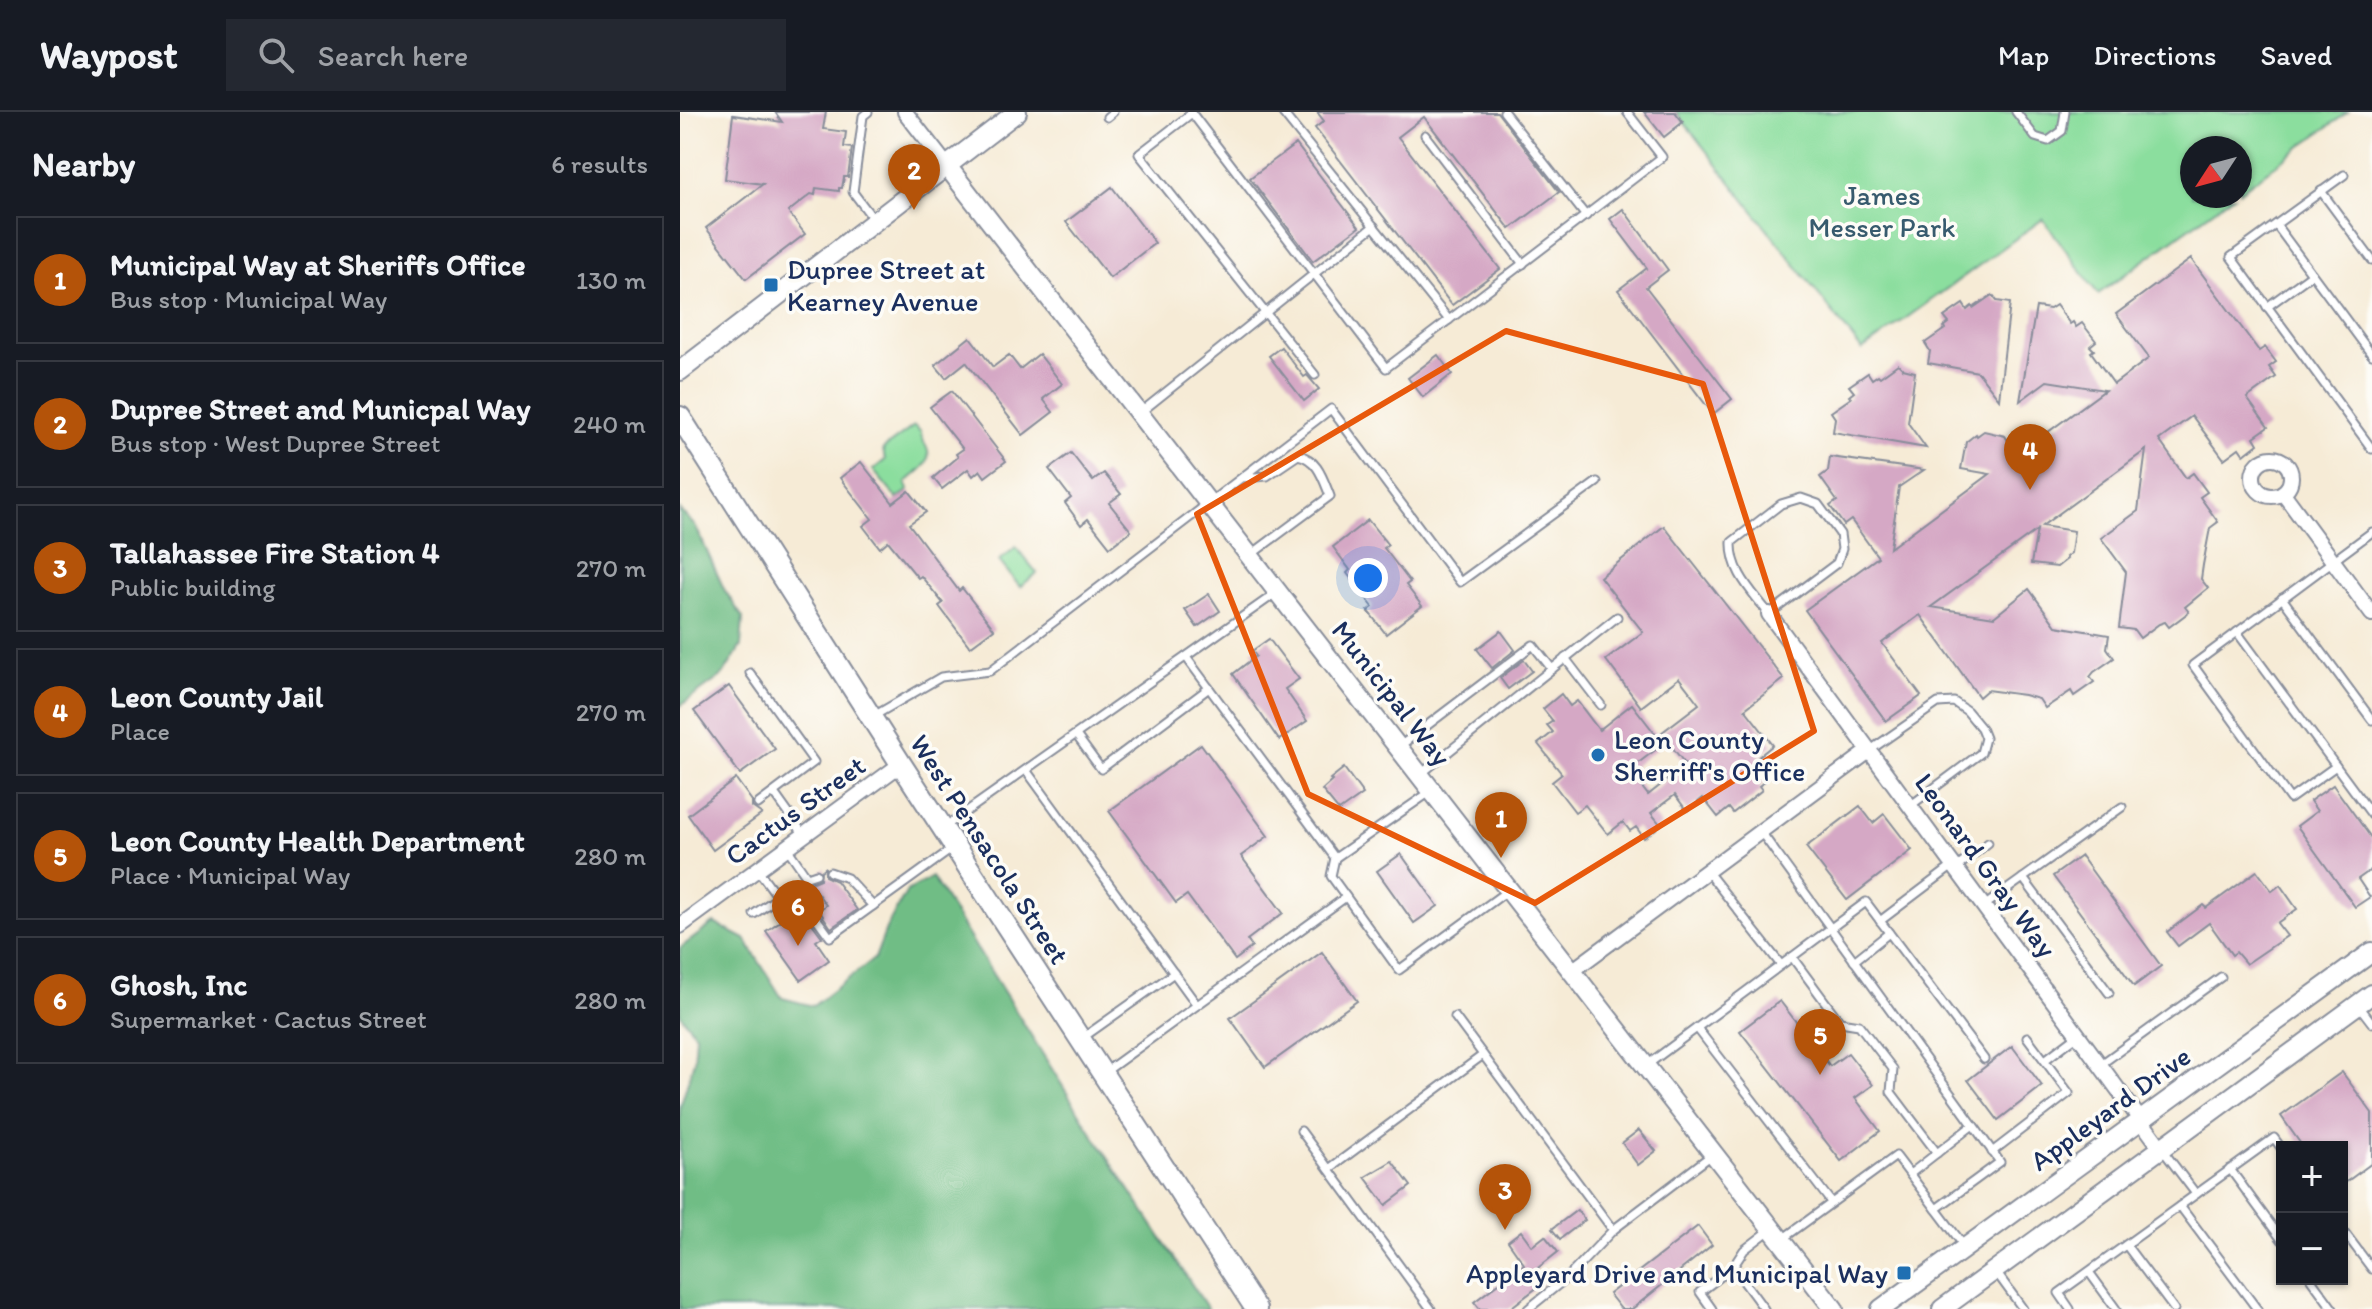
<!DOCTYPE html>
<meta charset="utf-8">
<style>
:root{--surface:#171b24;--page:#242831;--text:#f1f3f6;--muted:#9ea1a6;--line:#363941;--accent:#b45309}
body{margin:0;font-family:Itim,sans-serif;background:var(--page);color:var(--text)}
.controls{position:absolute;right:24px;bottom:24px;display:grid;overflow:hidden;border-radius:0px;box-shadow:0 2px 6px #0004}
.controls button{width:72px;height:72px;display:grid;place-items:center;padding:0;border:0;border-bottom:2px solid var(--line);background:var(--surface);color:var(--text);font:40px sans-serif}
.compass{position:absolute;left:1500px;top:24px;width:72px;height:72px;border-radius:50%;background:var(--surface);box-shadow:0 2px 6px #0004;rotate:234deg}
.you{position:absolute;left:688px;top:466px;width:28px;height:28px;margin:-20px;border:6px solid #fff;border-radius:50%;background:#1a73e8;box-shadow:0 0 0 12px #1a73e833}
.badge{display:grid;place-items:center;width:52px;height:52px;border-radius:50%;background:var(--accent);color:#fff;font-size:26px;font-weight:700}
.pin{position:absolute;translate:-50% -66px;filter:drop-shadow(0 2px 4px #0008)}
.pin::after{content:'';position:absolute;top:42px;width:28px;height:24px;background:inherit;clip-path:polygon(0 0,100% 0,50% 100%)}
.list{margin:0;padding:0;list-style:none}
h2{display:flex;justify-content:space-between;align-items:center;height:104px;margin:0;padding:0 32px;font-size:34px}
h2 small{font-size:26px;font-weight:400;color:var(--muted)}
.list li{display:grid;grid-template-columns:52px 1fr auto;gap:24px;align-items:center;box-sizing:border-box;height:128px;margin:0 16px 16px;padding:0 16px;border:2px solid var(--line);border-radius:0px}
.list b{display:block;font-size:30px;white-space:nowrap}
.list p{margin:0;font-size:26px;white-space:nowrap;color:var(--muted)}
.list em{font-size:26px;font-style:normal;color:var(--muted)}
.icon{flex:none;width:44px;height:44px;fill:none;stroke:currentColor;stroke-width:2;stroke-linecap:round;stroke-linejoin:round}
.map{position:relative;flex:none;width:1692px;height:1197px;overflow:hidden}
header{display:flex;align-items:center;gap:48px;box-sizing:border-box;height:112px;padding:0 40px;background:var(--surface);border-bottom:2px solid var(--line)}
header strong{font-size:38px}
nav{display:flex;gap:44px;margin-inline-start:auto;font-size:28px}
.search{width:560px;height:72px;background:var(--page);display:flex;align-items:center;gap:20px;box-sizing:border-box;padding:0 28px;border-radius:0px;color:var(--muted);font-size:30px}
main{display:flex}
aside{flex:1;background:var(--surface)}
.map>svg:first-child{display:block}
.green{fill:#8bde9e;stroke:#53867e;stroke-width:2}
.forest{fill:#70bd85;stroke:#467672;stroke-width:2}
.building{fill:#d5a8c5}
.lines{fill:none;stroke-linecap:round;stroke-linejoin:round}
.service-casing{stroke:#888d9a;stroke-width:11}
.minor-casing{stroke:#888d9a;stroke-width:18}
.tertiary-casing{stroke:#888d9a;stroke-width:22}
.secondary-casing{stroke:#888d9a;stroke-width:24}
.service{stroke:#fff;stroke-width:7}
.minor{stroke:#fff;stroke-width:14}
.tertiary{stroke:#fff;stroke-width:18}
.secondary{stroke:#fff;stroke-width:20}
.marked{fill:none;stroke:#e8590c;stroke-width:6;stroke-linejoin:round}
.poi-dot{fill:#1f6fb2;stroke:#fdfcf7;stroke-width:3}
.labels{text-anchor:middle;stroke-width:7;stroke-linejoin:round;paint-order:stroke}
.park-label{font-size:28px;fill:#375b6e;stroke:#fdfcf7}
.poi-label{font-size:28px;fill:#1b2f5e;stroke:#fdfcf7;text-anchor:start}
.street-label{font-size:28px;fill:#1b2f5e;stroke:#fdfcf7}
</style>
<header>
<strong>Waypost</strong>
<div class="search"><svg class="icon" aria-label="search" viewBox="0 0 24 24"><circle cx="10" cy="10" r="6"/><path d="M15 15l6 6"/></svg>Search here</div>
<nav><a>Map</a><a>Directions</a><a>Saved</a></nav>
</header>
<main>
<aside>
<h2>Nearby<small>6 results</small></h2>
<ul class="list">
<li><span class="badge">1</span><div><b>Municipal Way at Sheriffs Office</b><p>Bus stop · Municipal Way</p></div><em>130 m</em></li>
<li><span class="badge">2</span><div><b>Dupree Street and Municpal Way</b><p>Bus stop · West Dupree Street</p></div><em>240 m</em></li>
<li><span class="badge">3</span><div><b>Tallahassee Fire Station 4</b><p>Public building</p></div><em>270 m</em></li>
<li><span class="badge">4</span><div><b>Leon County Jail</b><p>Place</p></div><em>270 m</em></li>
<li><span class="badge">5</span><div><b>Leon County Health Department</b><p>Place · Municipal Way</p></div><em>280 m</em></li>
<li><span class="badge">6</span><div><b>Ghosh, Inc</b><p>Supermarket · Cactus Street</p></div><em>280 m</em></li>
</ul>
</aside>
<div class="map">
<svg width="1692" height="1197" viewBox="0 0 1692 1197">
<rect width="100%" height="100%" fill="#fdfcf7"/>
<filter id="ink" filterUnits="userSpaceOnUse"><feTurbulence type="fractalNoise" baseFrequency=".0125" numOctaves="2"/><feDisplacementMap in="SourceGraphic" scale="16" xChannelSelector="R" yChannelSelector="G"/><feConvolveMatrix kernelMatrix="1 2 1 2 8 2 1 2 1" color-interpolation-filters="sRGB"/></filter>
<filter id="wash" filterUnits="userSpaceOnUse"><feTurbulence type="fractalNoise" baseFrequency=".006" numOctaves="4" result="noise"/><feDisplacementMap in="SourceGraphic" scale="32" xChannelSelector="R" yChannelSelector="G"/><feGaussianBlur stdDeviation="1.8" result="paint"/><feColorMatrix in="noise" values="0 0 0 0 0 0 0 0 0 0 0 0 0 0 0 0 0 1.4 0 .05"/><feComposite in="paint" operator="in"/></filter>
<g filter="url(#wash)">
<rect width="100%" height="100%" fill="#f6ebd6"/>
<!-- green -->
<g class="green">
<path d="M996,0H1668L1560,79V36H1512V84H1553L1418,182L1363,107L1182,238Z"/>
<path d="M234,314L241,320C241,328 246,331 248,339C251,355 234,361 226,371L229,378L217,387L193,358L205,348L203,337Z"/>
<path d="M336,435L357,461L340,475L319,449Z"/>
</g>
<!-- forest -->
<g class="forest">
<path d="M0,398L16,415L44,477L63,506L61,534L43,563L0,594Z"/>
<path d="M252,765L412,1021L528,1197H0V995L14,949L16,923L0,902V836L34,811L65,827L102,886L133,894L195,846L208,812L227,779Z"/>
</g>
<g id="blocks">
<!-- building -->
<g class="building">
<path d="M95,0H146L143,17L166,20L164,35L172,36L168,65H164L162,76H159V79L136,76L135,83L131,82L108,100L125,122L66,167L26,116L83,72L45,67L53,3L102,10Z"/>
<path d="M637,0H817L879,80L830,117L744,5L718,25L820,157L772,193L635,16L644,9Z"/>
<path d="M964,0H995L1003,10L984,25Z"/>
<path d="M616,32L679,115L633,149L570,66Z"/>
<path d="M432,75L475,131L430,166L386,110Z"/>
<path d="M943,97L988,158L966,175L1052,287L1033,302L938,178L967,156L930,107Z"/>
<path d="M1511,147L1579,239L1585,235L1596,250L1589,255L1596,265L1567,286L1588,315L1574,325L1578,332L1564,343L1559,336L1544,347L1512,304L1479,328L1506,366L1513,361L1527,380L1520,385L1538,410L1530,416L1523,453L1521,467L1528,476L1505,495L1509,500L1489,515L1485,510L1479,512L1460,526L1454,518L1439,516L1446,460L1421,426L1458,399L1466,338L1362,414L1394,419L1391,441L1386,445L1387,447L1377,455L1351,452L1357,418L1251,495L1314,505L1349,477L1376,514L1429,523L1427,536L1434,546L1414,560L1410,565L1414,570L1394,584L1391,579L1365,596L1359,587L1344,583L1307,578L1299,585L1240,503L1202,531L1241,584L1206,609L1125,498L1198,445L1171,408L1164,413L1150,394L1157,389L1140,365L1148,359L1150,345L1244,358L1219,375L1210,436L1310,362L1281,357L1286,330L1296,322L1297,324L1304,319L1325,324L1337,343L1425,278L1367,269L1340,289L1356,195L1370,197L1376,193L1390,212L1393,210L1396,215L1402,211L1416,229L1410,234L1414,238L1411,240L1434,272L1469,246L1436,202Z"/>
<path d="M1312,183L1317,189L1330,191L1319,287L1298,260L1248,251L1250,239L1245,231L1265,217L1264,215L1269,211L1264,205L1283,192L1287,198L1292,194L1293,196Z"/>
<path d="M290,225L313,255L329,243L340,257L359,242L382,272L363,287L373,300L343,323L286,250L266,266L255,253Z"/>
<path d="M601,235L624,265L627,263L639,277L624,289L589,244Z"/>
<path d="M758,243L772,262L743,285L728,266Z"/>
<path d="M1218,252L1223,257L1235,260L1228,311L1246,336L1153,320L1155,306L1151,300L1171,286L1169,284L1174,280L1169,274L1188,261L1192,267L1198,263L1200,265Z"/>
<path d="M272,279L326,349L305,365L300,358L293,364L288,357L262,377L253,366L278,345L276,342L283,337L250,295Z"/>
<path d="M391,341L413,369L424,361L441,382L429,391L451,419L430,435L408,407L401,413L385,391L391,386L369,357Z"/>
<path d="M181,350L213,391L229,379L246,400L229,412L279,479L282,476L314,517L290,535L259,494L263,491L241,464L238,466L208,429L200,436L183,414L192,407L160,366Z"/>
<path d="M688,408L708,433L704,436L730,470L726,473L742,494L706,522L688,499L693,495L667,461L670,458L653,435Z"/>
<path d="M984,414L1104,567L1065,597L1093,633L1077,646L1091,664L1079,674L1082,678L1053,701L1049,696L1038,705L1023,686L1007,699L995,683L971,701L981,713L964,726L956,715L950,719L943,710L928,722L905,693L895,700L872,670L882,662L858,632L873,620L867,613L873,609L863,597L881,582L890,594L897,589L919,618L952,592L983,632L953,655L956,658L951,661L968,683L1006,653L981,621L1019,592L999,566L961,595L926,548L963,520L920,465Z"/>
<path d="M529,482L540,499L517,515L505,498Z"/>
<path d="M821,519L835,538L812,556L797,537Z"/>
<path d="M589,527L619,567L605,577L627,609L599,628L553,562L576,544L572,539Z"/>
<path d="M844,548L852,559L828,577L820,566Z"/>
<path d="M49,574L95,637L60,662L14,599Z"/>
<path d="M521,632L588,724L561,744L603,801L567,828L572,835L555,848L507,783L496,791L429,699Z"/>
<path d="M664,656L683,682L659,699L642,678L652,669L650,667Z"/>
<path d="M56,667L72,689V695L82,702L33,738L8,703Z"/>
<path d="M1653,673L1692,727V757L1678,767L1690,785L1675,795L1617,714L1637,699L1630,689Z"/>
<path d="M1180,694L1193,711L1204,702L1232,738L1167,788L1126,735Z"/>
<path d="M721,742L758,794L734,811L697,759Z"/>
<path d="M1401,744L1481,854L1454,874L1373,764Z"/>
<path d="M145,756V764L156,769L177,798L151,816L139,798L146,793L130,771L140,767L141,759Z"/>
<path d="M1577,759L1592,779L1600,773L1617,797L1597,811L1607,824L1566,852L1556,840L1552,843L1529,811L1498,834L1487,820L1523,793L1526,796Z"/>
<path d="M115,799L122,810L128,806L142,825L136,829L149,848L121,868L86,819Z"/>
<path d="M642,840L677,889L585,955L550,906Z"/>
<path d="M1100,889L1150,954L1168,941L1193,973L1175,986L1200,1019L1161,1049L1060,919Z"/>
<path d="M1332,934L1362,974L1318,1008L1288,968Z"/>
<path d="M1662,960L1692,1001V1051L1662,1073V1035H1623L1601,1004Z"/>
<path d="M959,1018L976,1039L958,1053L942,1031Z"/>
<path d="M712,1049L731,1074L706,1093L685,1065Z"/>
<path d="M897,1098L905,1108L880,1127L872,1117Z"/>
<path d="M1018,1114L1032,1133L952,1197H941L929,1182Z"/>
<path d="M841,1119L852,1134L865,1124L878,1140L854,1159L863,1171L829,1197H800L794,1190L844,1152L828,1129Z"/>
</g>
</g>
</g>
<g filter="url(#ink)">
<use href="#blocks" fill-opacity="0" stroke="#888d9a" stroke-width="2"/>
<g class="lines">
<!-- service casing -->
<g class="service-casing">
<g id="service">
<path d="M188,0L183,4L173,80L194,108"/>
<path d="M511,0L706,256L982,45L947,0"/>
<path d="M602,0L769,208"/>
<path d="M824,0L906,104"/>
<path d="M1336,0L1355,25L1368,29L1382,19L1385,0"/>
<path d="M512,1L459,42L635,263"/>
<path d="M427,5L433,0"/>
<path d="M745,23L843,152"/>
<path d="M1664,63L1551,145L1692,337"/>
<path d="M1641,79L1692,148"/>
<path d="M1596,113L1692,243"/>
<path d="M1587,195L1632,162"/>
<path d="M461,300L694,114"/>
<path d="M562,366L587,364L618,343C638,347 643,367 650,384L572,442"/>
<path d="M1121,386L1138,392L1160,422L1162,437L1157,451L1089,502C1072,479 1051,460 1052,430L1101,392Z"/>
<path d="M1602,486L1692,608"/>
<path d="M1557,520L1692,703"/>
<path d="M506,545L655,746"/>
<path d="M885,546L921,593"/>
<path d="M70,561L134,650L78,692"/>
<path d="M192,605L261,565L310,559L651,297L780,470L917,370"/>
<path d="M396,623L421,657L529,576"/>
<path d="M720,634L853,533L872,557"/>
<path d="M1189,639L1258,591L1274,590L1287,599L1301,616L1305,626L1301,641L1230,694"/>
<path d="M1656,654L1610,687L1513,553L1692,420"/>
<path d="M346,658L517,893"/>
<path d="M742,661L937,505"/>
<path d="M750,680L655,746L651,764L719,858L827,779"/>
<path d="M94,681L124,723"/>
<path d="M263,716L596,481"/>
<path d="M1081,720L1320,1050L1256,1097"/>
<path d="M107,736L127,765"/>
<path d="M1276,756L1308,731"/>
<path d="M78,758L98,785"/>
<path d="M1027,759L1101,853"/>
<path d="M150,760L167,766L193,794"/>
<path d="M1343,766L1429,881"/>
<path d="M113,774L150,825L273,736"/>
<path d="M1304,794L1442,695"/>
<path d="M74,802L127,765L136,762"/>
<path d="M1200,809L1274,753"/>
<path d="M1112,845L1160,910L1179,913L1213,957L1211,980L1257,1041"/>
<path d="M1174,849L1209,821"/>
<path d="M1679,894L1692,911"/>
<path d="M775,905L933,1118"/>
<path d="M1017,916L1151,1090"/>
<path d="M401,927L494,861"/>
<path d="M1365,948L1398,923"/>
<path d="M967,953L1186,790L1304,947"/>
<path d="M1420,953L1541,865"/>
<path d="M425,960L666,785"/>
<path d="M621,1019L751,1197"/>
<path d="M1481,1036L1516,1082"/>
<path d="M1312,1040L1389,981L1347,925"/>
<path d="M649,1057L803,943"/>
<path d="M1550,1057L1602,1128"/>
<path d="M1230,1062L1293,1013"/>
<path d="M1500,1094L1577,1197"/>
<path d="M1662,1117L1692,1157"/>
<path d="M1101,1128L1216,1044L1284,1134"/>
<path d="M1446,1133L1494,1197"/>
<path d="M1053,1155L1084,1197"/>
<path d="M1316,1160L1343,1197"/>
<path d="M1409,1160L1436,1197"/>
<path d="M1631,1167L1653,1197"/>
<path d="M848,1197L889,1164L933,1118L1033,1042"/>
<path d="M1032,1197L1020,1180L1053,1155L1064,1138L1090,1118"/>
<path d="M1390,1197L1379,1181L1594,1026L1602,1037"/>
</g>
</g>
<!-- minor casing -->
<g class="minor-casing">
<g id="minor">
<path d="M225,0L267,54"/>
<circle cx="1592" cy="365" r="19"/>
<path d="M1603,381L1692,502"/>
<path d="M1089,502L1481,1036"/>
<path d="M0,814L221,652"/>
<path d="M892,859L1189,639"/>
</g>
</g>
<!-- tertiary casing -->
<g class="tertiary-casing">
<g id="tertiary">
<path d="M267,54L1154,1197"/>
<path d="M0,259L337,0"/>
<path d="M1201,1197L1692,840"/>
<path d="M1262,1197L1692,882"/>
</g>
</g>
<!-- secondary casing -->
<g class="secondary-casing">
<path id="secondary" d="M0,305L221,652L576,1197"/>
</g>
<!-- service -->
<use href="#service" class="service"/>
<!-- minor -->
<use href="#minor" class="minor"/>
<!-- tertiary -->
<use href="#tertiary" class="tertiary"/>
<!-- secondary -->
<use href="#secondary" class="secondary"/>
</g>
</g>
<!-- marked area -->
<path class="marked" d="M826,219L1023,272L1134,619L855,791L628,682L517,402Z"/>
<!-- markers -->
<g class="poi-dot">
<rect x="83" y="165" width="16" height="16" rx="4"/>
<circle cx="918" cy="643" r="8"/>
<rect x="1216" y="1153" width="16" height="16" rx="4"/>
</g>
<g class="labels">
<!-- park labels -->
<g class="park-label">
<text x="1202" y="93">James<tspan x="1202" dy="32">Messer Park</tspan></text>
</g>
<!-- poi labels -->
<g class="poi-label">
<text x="107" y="167">Dupree Street at<tspan x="107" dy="32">Kearney Avenue</tspan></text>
<text x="934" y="637">Leon County<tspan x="934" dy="32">Sherriff's Office</tspan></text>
<text x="1208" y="1171" text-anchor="end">Appleyard Drive and Municipal Way</text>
</g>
<!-- street labels -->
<g class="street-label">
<text transform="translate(712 581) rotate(52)" y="10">Municipal Way</text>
<text transform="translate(115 698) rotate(-36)" y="10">Cactus Street</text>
<text transform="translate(310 737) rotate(57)" y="10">West Pensacola Street</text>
<text transform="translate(1306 753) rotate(54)" y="10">Leonard Gray Way</text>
<text transform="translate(1430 996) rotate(-36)" y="10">Appleyard Drive</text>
</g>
</g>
</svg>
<div class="controls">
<button>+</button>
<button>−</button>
</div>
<svg class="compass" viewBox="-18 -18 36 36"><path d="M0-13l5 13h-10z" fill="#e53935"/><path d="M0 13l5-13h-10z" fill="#9ea1a6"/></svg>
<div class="you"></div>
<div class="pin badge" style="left:821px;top:746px">1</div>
<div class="pin badge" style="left:234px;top:98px">2</div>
<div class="pin badge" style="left:825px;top:1118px">3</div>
<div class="pin badge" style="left:1350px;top:378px">4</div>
<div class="pin badge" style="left:1140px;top:963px">5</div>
<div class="pin badge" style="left:118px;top:834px">6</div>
</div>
</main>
